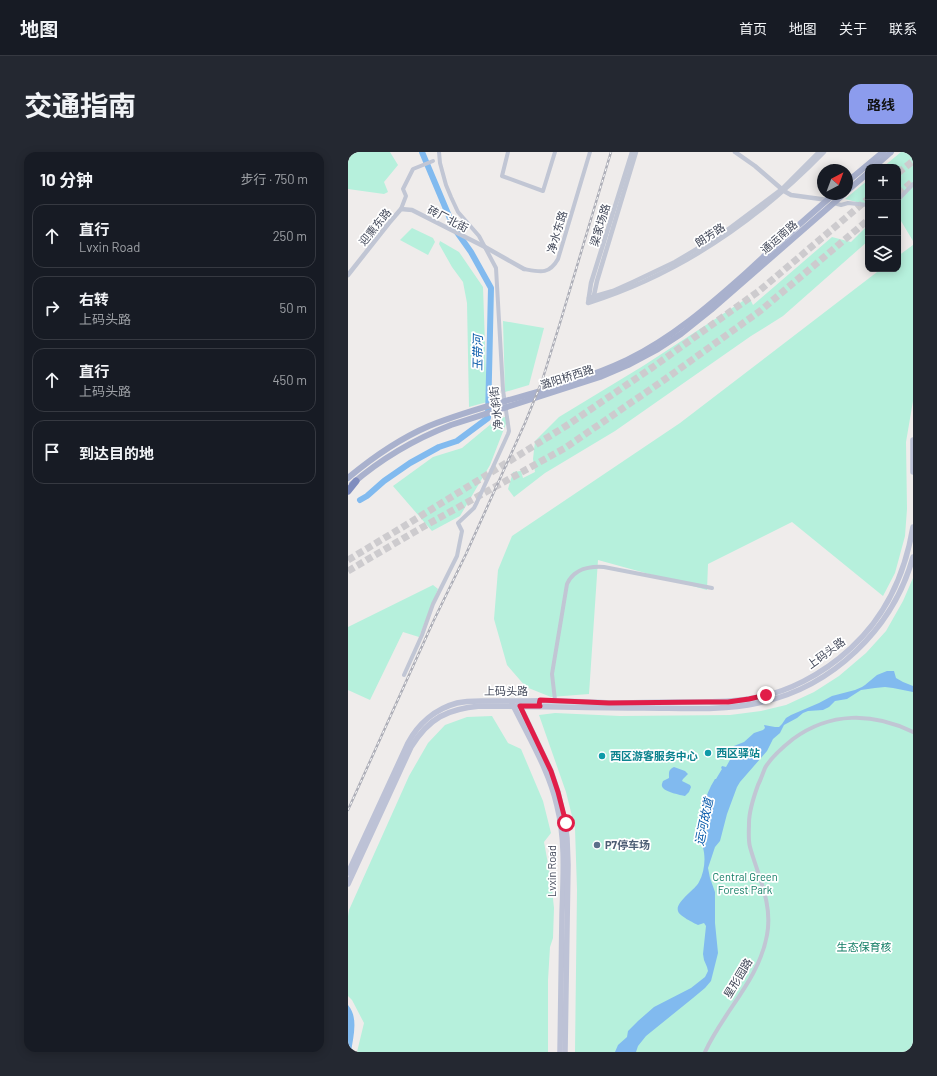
<!DOCTYPE html>
<html lang="zh">
<meta charset="utf-8">
<style>
:root{--surface:#171b24;--page:#242831;--text:#f1f3f6;--muted:#9ea1a6;--line:#363941;--accent:#8c9ced}
body{margin:0;font-family:Barlow,"Noto Sans SC",sans-serif;background:var(--page);color:var(--text)}
.controls{position:absolute;right:12px;top:12px;display:grid;overflow:hidden;border-radius:8px;box-shadow:0 2px 10px #0003}
.controls button{width:36px;height:36px;display:grid;place-items:center;padding:0;border:0;border-bottom:1px solid var(--line);background:var(--surface);color:var(--text);font:20px sans-serif}
.compass{position:absolute;left:469px;top:12px;width:36px;height:36px;border-radius:50%;background:var(--surface);box-shadow:0 2px 10px #0003;rotate:41deg}
.stop{position:absolute;width:12px;height:12px;margin:-9px;border:3px solid #e11d48;border-radius:50%;background:#fff}
.stop.end{background:#e11d48;border-color:#fff;box-shadow:0 1px 4px #0008}
.list{margin:0;padding:0;list-style:none}
h2{display:flex;justify-content:space-between;align-items:center;height:52px;margin:0;padding:0 16px;font-size:17px}
h2 small{font-size:13px;font-weight:400;color:var(--muted)}
.list li{display:grid;grid-template-columns:26px 1fr auto;gap:12px;align-items:center;box-sizing:border-box;height:64px;margin:0 8px 8px;padding:0 8px;border:1px solid var(--line);border-radius:12px}
.list b{display:block;font-size:15px;white-space:nowrap}
.list p{margin:0;font-size:13px;white-space:nowrap;color:var(--muted)}
.list em{font-size:13px;font-style:normal;color:var(--muted)}
.icon{flex:none;width:22px;height:22px;fill:none;stroke:currentColor;stroke-width:2;stroke-linecap:round;stroke-linejoin:round}
.map{position:relative;flex:none;width:565px;height:900px;overflow:hidden;border-radius:12px}
header{display:flex;align-items:center;gap:24px;box-sizing:border-box;height:56px;padding:0 20px;background:var(--surface);border-bottom:1px solid var(--line)}
header strong{font-size:19px}
nav{display:flex;gap:22px;margin-inline-start:auto;font-size:14px}
.intro{display:flex;align-items:center;justify-content:space-between;box-sizing:border-box;height:96px;padding:0 24px}
h1{margin:0;font-size:28px}
.button{padding:10px 18px;border-radius:12px;background:var(--accent);color:#111;font-size:14px;font-weight:700}
main{display:flex;gap:24px;padding:0 24px}
aside{flex:1;background:var(--surface);border-radius:12px;box-shadow:0 2px 10px #0003}
.map>svg:first-child{display:block}
.green{fill:#b6f0dc}
.water{fill:#81baef}
.lines{fill:none;stroke-linecap:round;stroke-linejoin:round}
.river{stroke:#81baef;stroke-width:6}
.motorway-tunnel{stroke:#cdcbce;stroke-width:7;stroke-dasharray:7 3.5;stroke-linecap:butt}
.minor{stroke:#c1c6d4;stroke-width:4}
.tertiary{stroke:#c1c6d4;stroke-width:4.5}
.secondary{stroke:#bdc2d6;stroke-width:5.5}
.primary{stroke:#a9b1cd;stroke-width:6}
.motorway{stroke:#808dbe;stroke-width:7}
.rail-casing{stroke:#adaeb7;stroke-width:2.5}
.rail{stroke:#fff;stroke-width:1;stroke-dasharray:3;stroke-linecap:butt}
.route{stroke:#e11d48;stroke-width:5}
.culture-dot{fill:#0f9aa8;stroke:#fff;stroke-width:1.5}
.service-dot{fill:#5c6f8a;stroke:#fff;stroke-width:1.5}
.labels{text-anchor:middle;stroke-width:3.5;stroke-linejoin:round;paint-order:stroke}
.street-label{font-size:11px;fill:#43495a;stroke:#fff}
.culture-label{font-size:11px;font-weight:bold;fill:#0d838f;stroke:#fff;text-anchor:start}
.service-label{font-size:11px;font-weight:bold;fill:#4e5e75;stroke:#fff;text-anchor:start}
.park-label{font-size:11px;fill:#127d65;stroke:#fff}
.water-label{font-size:12px;font-style:italic;fill:#065aaa;stroke:#fff}
</style>
<header>
<strong>地图</strong>
<nav><a>首页</a><a>地图</a><a>关于</a><a>联系</a></nav>
</header>
<div class="intro"><h1>交通指南</h1><a class="button">路线</a></div>
<main>
<aside>
<h2>10 分钟<small>步行 · 750 m</small></h2>
<ul class="list">
<li><svg class="icon" aria-label="ahead" viewBox="0 0 24 24"><path d="M12 20V5M6 11l6-6 6 6"/></svg><div><b>直行</b><p>Lvxin Road</p></div><em>250 m</em></li>
<li><svg class="icon" aria-label="right" viewBox="0 0 24 24"><path d="M7 20v-9h11M14 6l5 5-5 5"/></svg><div><b>右转</b><p>上码头路</p></div><em>50 m</em></li>
<li><svg class="icon" aria-label="ahead" viewBox="0 0 24 24"><path d="M12 20V5M6 11l6-6 6 6"/></svg><div><b>直行</b><p>上码头路</p></div><em>450 m</em></li>
<li><svg class="icon" aria-label="arrive" viewBox="0 0 24 24"><path d="M6 21V4h12l-3 4 3 4H6"/></svg><div><b>到达目的地</b></div></li>
</ul>
</aside>
<div class="map">
<svg width="565" height="900" viewBox="0 0 565 900">
<rect width="100%" height="100%" fill="#efeceb"/>
<!-- green -->
<g class="green">
<path d="M0,0H42L50,13L36,30L40,40L36,42L0,37Z"/>
<path d="M553,0H565V89L550,64V15H535Z"/>
<path d="M520,28V53L497,47Z"/>
<path d="M520,73V89L435,164L403,184L267,279L197,321L166,345L160,337L165,320L173,319L175,326L187,320L185,307L187,289L211,265L295,214L401,145L405,153L484,85L503,90Z"/>
<path d="M64,76L85,86L87,90L80,103L52,88Z"/>
<path d="M92,89L111,100L135,135L139,250L121,255L119,151L115,130L104,115L91,92Z"/>
<path d="M565,93V249L558,290L559,357L557,384L547,421L535,444L444,370L360,412L359,438L250,408L241,542L203,545L178,535L159,513L146,467L150,418L164,384L332,271L533,117H550V104Z"/>
<path d="M155,169L196,176L181,233L157,240Z"/>
<path d="M161,264L142,313L112,364L84,379L45,334L85,305L114,296L149,267Z"/>
<path d="M565,426V900H227L229,738L227,676L218,640L191,563L207,561L272,564L382,563L413,559L438,553L466,540L491,524L518,501L538,479L555,449Z"/>
<path d="M85,433L90,437L71,485L55,480L22,548L0,538V475Z"/>
<path d="M144,564L160,591L173,597L195,649L203,681L196,690L203,728L206,756L205,786L202,795L200,828V900H9L16,871L4,848L0,844V764L1,758L61,624L80,591L97,573L119,565Z"/>
</g>
<!-- water -->
<g class="water">
<path d="M539,519H546L548,526L555,530L565,534V540L545,536L537,535L527,536L513,538L499,547L487,549L481,555L475,558L460,559L455,561L449,566L436,573L432,581L425,587L419,599L392,630L389,635L379,662L372,689L367,695L360,716L362,726L367,740V771L370,801L363,829L357,836L345,846L298,884L290,894L288,900H267L270,893L279,885L280,879L290,869L306,855L343,836L357,825L360,819L359,815L356,808L355,802L358,774L356,771L350,773C346,771 331,764 330,759C327,750 347,738 351,730C358,717 359,697 350,685C352,666 356,644 367,627H368L374,617L373,616L374,614L378,615L383,606L380,603L386,594L396,590L406,581L415,578L417,576L416,573L427,575H431L434,572L438,566L443,563L471,551L484,544L507,538L514,535L517,533L529,523Z"/>
<path d="M326,615L337,619L340,622L335,627L334,629L342,633L343,635L341,640L337,644C332,643 318,640 315,636C313,633 314,632 315,629L321,626C321,620 320,618 326,615Z"/>
<path d="M0,853C11,866 5,885 3,900H0Z"/>
</g>
<g class="lines">
<!-- river -->
<path class="river" d="M12,348L19,344L36,329L62,311L91,295L109,289L140,266L143,136L123,100L106,76L74,0"/>
<!-- motorway-tunnel -->
<g class="motorway-tunnel">
<path d="M550,21L565,9"/>
<path d="M550,42L565,29"/>
<path d="M0,408L58,373L218,274L305,215L411,139L520,47"/>
<path d="M0,419L73,376L217,296L316,228L412,159L520,68"/>
</g>
<!-- minor -->
<g class="minor">
<path d="M160,0L154,24L195,39L207,0"/>
<path d="M550,48L565,32"/>
<path d="M486,51L493,53L500,51L520,53"/>
<path d="M53,57L58,44L55,37L65,17L85,9"/>
<path d="M176,117C192,120 201,123 210,107L242,0"/>
<path d="M56,523L74,483L85,452L109,404L114,379L110,371L126,356L129,350L160,282L161,279L155,238L148,116L131,84L110,60L103,45L98,33L92,11L91,0"/>
<path d="M207,548L204,522L219,432C226,417 240,414 256,415L364,436"/>
<path d="M357,900C375,860 411,828 419,783C425,752 410,724 402,695C400,688 401,678 401,671C401,658 406,644 410,633C413,627 415,621 417,616C423,605 435,595 445,587C482,560 524,560 565,580"/>
</g>
<!-- tertiary -->
<g class="tertiary">
<path d="M284,0L243,131L240,151C332,122 409,69 476,0"/>
<path d="M387,0L407,14L436,39L443,43L480,48"/>
<path d="M0,123L41,71L53,57L64,58L137,95L176,117"/>
<path d="M241,146L265,139L285,130L327,110L374,82L434,37L471,0"/>
<path d="M245,148L249,129L288,0"/>
</g>
<!-- secondary -->
<g class="secondary">
<path d="M565,288V320"/>
<path d="M164,551C180,584 201,618 209,654C218,689 215,727 214,763C213,809 213,854 212,900"/>
<path d="M171,552L203,619L210,640L217,671L219,686L220,713L217,900"/>
<path d="M0,721L60,591C70,572 87,557 109,551C121,548 133,549 145,549C156,549 168,549 179,549C207,548 234,550 262,551C284,551 307,550 330,550C353,550 377,551 400,547C438,542 475,522 503,496C538,464 557,422 565,375"/>
<path d="M0,732L63,595C81,566 99,557 132,554C187,554 241,556 296,556C334,556 373,559 410,551C484,536 545,477 565,405"/>
</g>
<!-- primary -->
<g class="primary">
<path d="M526,15L543,0"/>
<path d="M499,30L535,0"/>
<path d="M499,39L520,21"/>
<path d="M0,326C25,305 51,287 81,274C145,248 216,238 279,208C324,186 361,154 398,121C427,94 456,68 486,42"/>
<path d="M4,332C34,306 67,287 103,273L252,225L280,213L310,197L333,182L363,158L496,42"/>
</g>
<!-- motorway -->
<path class="motorway" d="M0,339L8,329"/>
<!-- rail casing -->
<g class="rail-casing">
<path id="rail" d="M0,658L85,470L118,402L177,271L194,229L212,171L263,0"/>
</g>
<!-- rail -->
<use href="#rail" class="rail"/>
</g>
<g class="lines">
<!-- route -->
<path class="route" d="M218,671L210,640L203,619L172,554H192L191,553L192,548L261,551L358,550H380L401,547L418,543"/>
</g>
<!-- markers -->
<g class="culture-dot">
<circle cx="360" cy="601" r="4"/>
<circle cx="254" cy="604" r="4"/>
</g>
<circle class="service-dot" cx="249" cy="693" r="4"/>
<g class="labels">
<!-- street labels -->
<g class="street-label">
<text transform="translate(100 67) rotate(27)" y="4">砖厂北街</text>
<text transform="translate(252 73) rotate(-73)" y="4">梁家场路</text>
<text transform="translate(27 75) rotate(-51)" y="4">迎熏东路</text>
<text transform="translate(209 80) rotate(-73)" y="4">净水东路</text>
<text transform="translate(362 83) rotate(-33)" y="4">朗芳路</text>
<text transform="translate(431 85) rotate(-41)" y="4">通运南路</text>
<text transform="translate(219 225) rotate(-18)" y="4">潞阳桥西路</text>
<text transform="translate(148 256) rotate(-96)" y="4">净水斜街</text>
<text transform="translate(478 501) rotate(-36)" y="4">上码头路</text>
<text x="158" y="543">上码头路</text>
<text transform="translate(204 719) rotate(-90)" y="4">Lvxin Road</text>
<text transform="translate(390 826) rotate(-59)" y="4">星形园路</text>
</g>
<!-- culture labels -->
<g class="culture-label">
<text x="368" y="605">西区驿站</text>
<text x="262" y="608">西区游客服务中心</text>
</g>
<!-- service labels -->
<g class="service-label">
<text x="257" y="697">P7停车场</text>
</g>
<!-- park labels -->
<g class="park-label">
<text x="397" y="729">Central Green<tspan x="397" dy="13">Forest Park</tspan></text>
<text x="516" y="799">生态保育核</text>
</g>
<!-- water labels -->
<g class="water-label">
<text transform="translate(130 201) rotate(-89)" y="4">玉带河</text>
<text transform="translate(356 670) rotate(-78)" y="4">运河故道</text>
</g>
</g>
</svg>
<div class="controls">
<button>+</button>
<button>−</button>
<button><svg class="icon" aria-label="layers" viewBox="0 0 24 24"><path d="M12 4l9 5-9 5-9-5zM3 14l9 5 9-5"/></svg></button>
</div>
<svg class="compass" viewBox="-18 -18 36 36"><path d="M0-13l5 13h-10z" fill="#e53935"/><path d="M0 13l5-13h-10z" fill="#9ea1a6"/></svg>
<div class="stop" style="left:218px;top:671px"></div>
<div class="stop end" style="left:418px;top:543px"></div>
</div>
</main>
